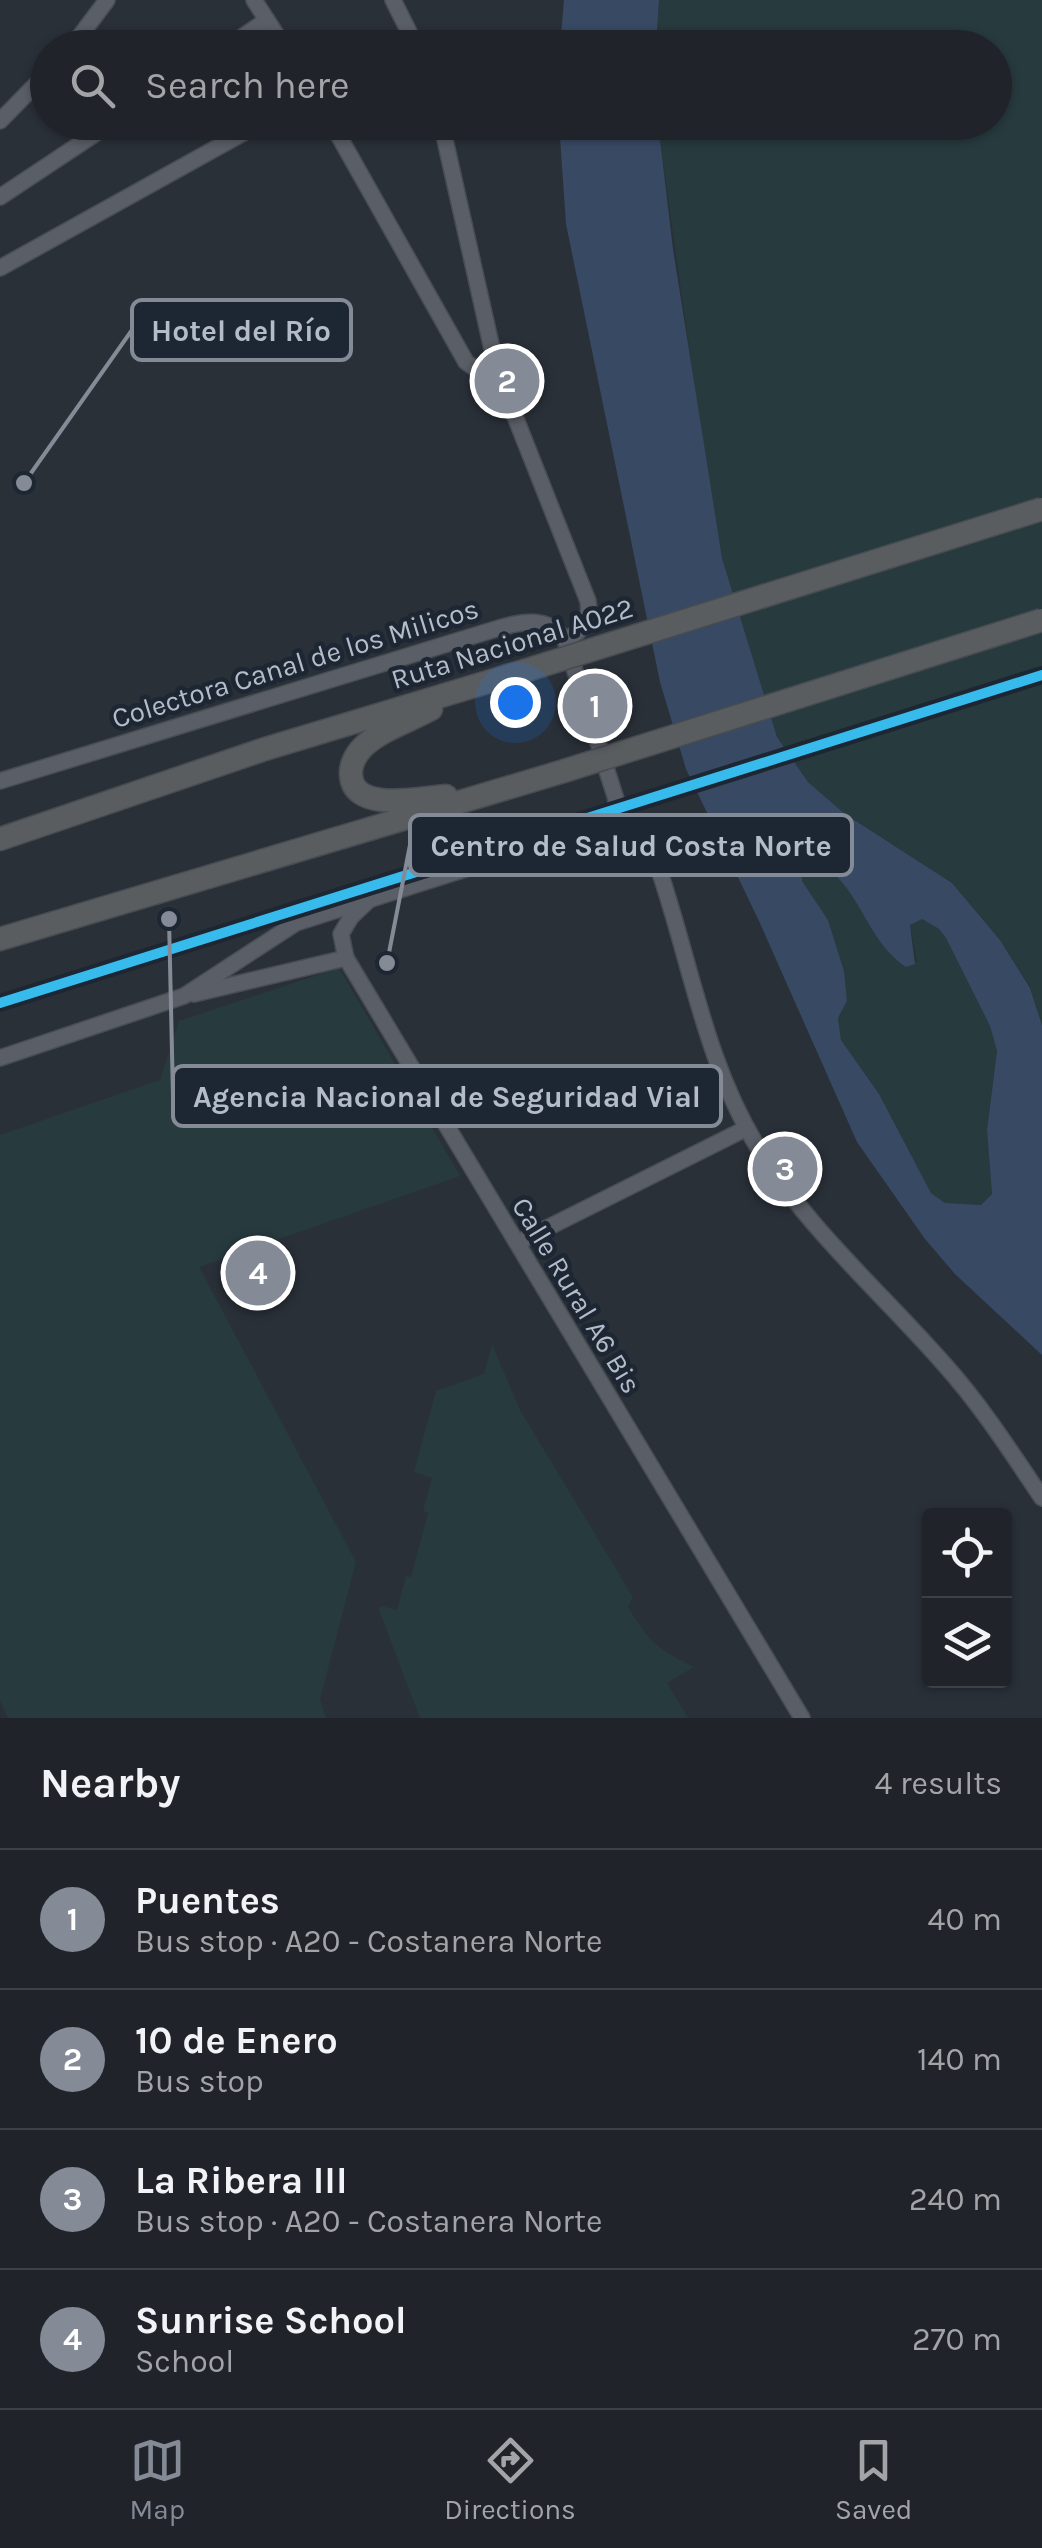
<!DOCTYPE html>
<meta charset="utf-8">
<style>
:root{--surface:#20242a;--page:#282c32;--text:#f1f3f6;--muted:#a2a4a8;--line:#3d4147;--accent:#848b96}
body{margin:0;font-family:Karla,sans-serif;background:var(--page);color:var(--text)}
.controls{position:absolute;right:30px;bottom:30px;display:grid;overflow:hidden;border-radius:10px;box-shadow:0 2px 8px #0004}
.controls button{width:90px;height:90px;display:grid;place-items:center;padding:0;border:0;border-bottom:2px solid var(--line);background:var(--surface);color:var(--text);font:50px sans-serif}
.you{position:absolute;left:515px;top:702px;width:35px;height:35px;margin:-25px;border:8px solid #fff;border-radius:50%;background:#1a73e8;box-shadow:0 0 0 15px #1a73e833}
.badge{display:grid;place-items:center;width:65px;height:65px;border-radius:50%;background:var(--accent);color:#fff;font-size:32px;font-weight:700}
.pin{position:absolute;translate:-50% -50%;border:5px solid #fff;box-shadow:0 2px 10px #0006}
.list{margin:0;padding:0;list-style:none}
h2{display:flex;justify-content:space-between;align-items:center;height:130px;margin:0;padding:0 40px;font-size:42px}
h2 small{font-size:32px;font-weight:400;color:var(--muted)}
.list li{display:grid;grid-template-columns:65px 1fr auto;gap:30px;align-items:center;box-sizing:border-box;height:140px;padding:0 40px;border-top:2px solid var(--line)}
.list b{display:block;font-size:38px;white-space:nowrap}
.list p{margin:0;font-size:32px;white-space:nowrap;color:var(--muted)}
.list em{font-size:32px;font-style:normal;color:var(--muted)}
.icon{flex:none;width:55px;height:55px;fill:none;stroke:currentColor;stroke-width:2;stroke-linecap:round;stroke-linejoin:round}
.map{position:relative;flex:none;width:1042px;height:1718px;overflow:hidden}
.search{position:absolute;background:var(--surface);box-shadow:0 2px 8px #0004;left:30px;right:30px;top:30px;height:110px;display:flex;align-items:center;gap:25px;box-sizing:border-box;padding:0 35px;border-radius:55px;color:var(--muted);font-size:38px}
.sheet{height:690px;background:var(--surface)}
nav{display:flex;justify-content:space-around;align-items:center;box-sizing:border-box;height:140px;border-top:2px solid var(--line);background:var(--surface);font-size:28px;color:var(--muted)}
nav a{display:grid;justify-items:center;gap:5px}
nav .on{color:var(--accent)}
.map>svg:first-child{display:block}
.green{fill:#273a3e}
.water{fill:#384963;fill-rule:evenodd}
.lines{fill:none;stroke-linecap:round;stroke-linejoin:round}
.minor-casing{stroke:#484c53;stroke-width:18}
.highway-casing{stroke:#474c53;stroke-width:25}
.minor{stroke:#5a5e66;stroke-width:15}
.highway{stroke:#5a5d60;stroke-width:22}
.highway-bridge-casing{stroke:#474c53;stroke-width:25;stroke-linecap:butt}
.highway-bridge{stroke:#5a5d60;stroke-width:22}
.rail-1-casing{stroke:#1d2633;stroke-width:18}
.rail-1{stroke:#37bbed;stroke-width:10}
.labels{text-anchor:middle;stroke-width:9;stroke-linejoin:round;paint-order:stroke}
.street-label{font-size:28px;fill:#b4bcc9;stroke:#1d2633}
.leader{fill:none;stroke:#848b96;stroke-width:4}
.callout-dot{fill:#848b96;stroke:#1d2633;stroke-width:4}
.callout{fill:#1d2633;stroke:#848b96;stroke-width:4}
.callout-label{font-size:30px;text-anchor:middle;font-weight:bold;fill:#b4bcc9}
</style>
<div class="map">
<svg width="1042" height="1718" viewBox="0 0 1042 1718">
<rect width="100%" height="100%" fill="#2a3038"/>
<!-- green -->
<g class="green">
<path d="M659,0H1042V1025L1030,987L1000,940L952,883L845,814L808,782L777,737L722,558L706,467L659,134L658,122H994V48H656Z"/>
<path d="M810,865H823C859,889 868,934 899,963L917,962L910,925L922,919L939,929L946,938L990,1026L997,1050L987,1130L992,1194L981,1205L945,1203L931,1193L879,1094L841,1040L838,1018L847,1001L844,971L828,920L802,881V873Z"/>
<path d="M339,968L460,1176L199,1267L356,1562L320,1699L326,1718H8L0,1701V1135L160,1080L179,1021Z"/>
<path d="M492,1344L520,1410L633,1597L628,1607C650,1643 656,1648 694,1667L667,1683L688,1718H420L379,1610L381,1606L397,1610L406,1576L411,1577L428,1513L423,1511L432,1478L414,1472L436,1391L484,1374Z"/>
</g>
<!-- water -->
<g class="water">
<path d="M564,0H659L656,47H560Z"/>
<path d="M559,123H658L673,249L722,558L777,737L808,782L845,814L952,883L1000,940L1030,988L1042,1025V1355L955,1274L925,1239L857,1142L759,921L686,769L660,682L566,224ZM810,865H823C861,890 868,943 906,967L915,964L910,925L922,919L939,929L946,938L990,1026L997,1051L987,1130L992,1194L981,1205L945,1203L931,1193L879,1094L841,1040L838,1018L847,1001L844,971L828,920L802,881V873Z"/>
</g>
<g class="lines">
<!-- minor casing -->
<g class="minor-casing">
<g id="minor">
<path d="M254,0L285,48"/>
<path d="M393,0L417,48"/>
<path d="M71,48L107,0"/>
<path d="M226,48L267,20"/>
<path d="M0,121L48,72"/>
<path d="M331,122L466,362L480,372L497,371"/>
<path d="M441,122L497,371L588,601C591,621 583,631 565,640"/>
<path d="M0,197L113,122"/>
<path d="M0,268L263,122"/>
<path d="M0,781L499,628C523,621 549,616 565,640L616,799L615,815"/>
<path d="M615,815L640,834L656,861C690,957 703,1057 757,1146C806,1228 881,1292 944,1364C981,1405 1011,1452 1042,1498"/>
<path d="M370,899L351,917L341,934L346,958L802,1718"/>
<path d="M194,994L346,958"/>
<path d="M0,1058L184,996L296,923L603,825L615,815"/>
<path d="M517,1243L747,1128"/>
</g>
</g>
<!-- highway casing -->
<g class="highway-casing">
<g id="highway">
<path d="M431,709C410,721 380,730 363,747C356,754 350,765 351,775C353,813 421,798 446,796"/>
<path d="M0,839L265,749L524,671"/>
<path d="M0,939L564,771"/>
</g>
</g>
<!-- minor -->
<use href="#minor" class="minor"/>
<!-- highway -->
<use href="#highway" class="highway"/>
<!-- highway-bridge casing -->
<g class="highway-bridge-casing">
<g id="highway-bridge">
<path d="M524,671L1042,509"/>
<path d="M564,771L1042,620"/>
</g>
</g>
<!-- highway-bridge -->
<use href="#highway-bridge" class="highway-bridge"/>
<!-- rail-1 casing -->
<g class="rail-1-casing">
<path id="rail-1" d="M0,1003L1042,675"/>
</g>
<!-- rail-1 -->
<use href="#rail-1" class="rail-1"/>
</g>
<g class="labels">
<!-- street labels -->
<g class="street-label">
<text transform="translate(512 643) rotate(-17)" y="10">Ruta Nacional A022</text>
<text transform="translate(295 663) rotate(-17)" y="10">Colectora Canal de los Milicos</text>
<text transform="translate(577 1295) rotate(59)" y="10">Calle Rural A6 Bis</text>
</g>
</g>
<!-- callouts -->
<path class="leader" d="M24 483L132 330M387 963L410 845M169 919L173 1096"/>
<g class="callout-dot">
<circle cx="24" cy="483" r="10"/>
<circle cx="387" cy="963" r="10"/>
<circle cx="169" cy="919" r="10"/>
</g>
<g class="callout">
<rect x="132" y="300" width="219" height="60" rx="10"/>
<rect x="410" y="815" width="442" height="60" rx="10"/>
<rect x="173" y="1066" width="548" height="60" rx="10"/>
</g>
<g class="callout-label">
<text x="241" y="341">Hotel del Río</text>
<text x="631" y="856">Centro de Salud Costa Norte</text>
<text x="447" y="1107">Agencia Nacional de Seguridad Vial</text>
</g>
</svg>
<div class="controls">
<button><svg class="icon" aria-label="locate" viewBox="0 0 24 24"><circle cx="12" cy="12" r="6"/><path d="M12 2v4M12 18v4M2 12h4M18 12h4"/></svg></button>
<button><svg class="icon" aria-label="layers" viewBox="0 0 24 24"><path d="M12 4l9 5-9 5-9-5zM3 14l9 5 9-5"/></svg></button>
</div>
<div class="you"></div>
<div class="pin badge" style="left:595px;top:706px">1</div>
<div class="pin badge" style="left:507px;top:381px">2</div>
<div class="pin badge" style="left:785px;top:1169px">3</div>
<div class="pin badge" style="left:258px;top:1273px">4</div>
<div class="search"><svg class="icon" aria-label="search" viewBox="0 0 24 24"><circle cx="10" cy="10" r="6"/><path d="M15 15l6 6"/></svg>Search here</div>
</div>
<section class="sheet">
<h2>Nearby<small>4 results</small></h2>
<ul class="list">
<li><span class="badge">1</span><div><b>Puentes</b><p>Bus stop · A20 - Costanera Norte</p></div><em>40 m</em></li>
<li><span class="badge">2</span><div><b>10 de Enero</b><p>Bus stop</p></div><em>140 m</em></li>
<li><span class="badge">3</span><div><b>La Ribera III</b><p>Bus stop · A20 - Costanera Norte</p></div><em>240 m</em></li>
<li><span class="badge">4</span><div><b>Sunrise School</b><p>School</p></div><em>270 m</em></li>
</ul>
</section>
<nav>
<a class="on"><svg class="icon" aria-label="map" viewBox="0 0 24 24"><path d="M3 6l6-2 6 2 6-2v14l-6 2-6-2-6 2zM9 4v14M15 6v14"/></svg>Map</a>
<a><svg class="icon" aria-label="directions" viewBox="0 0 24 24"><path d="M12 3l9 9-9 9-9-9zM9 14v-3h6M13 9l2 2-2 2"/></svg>Directions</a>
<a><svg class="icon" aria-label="saved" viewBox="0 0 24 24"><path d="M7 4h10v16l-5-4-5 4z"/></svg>Saved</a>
</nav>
